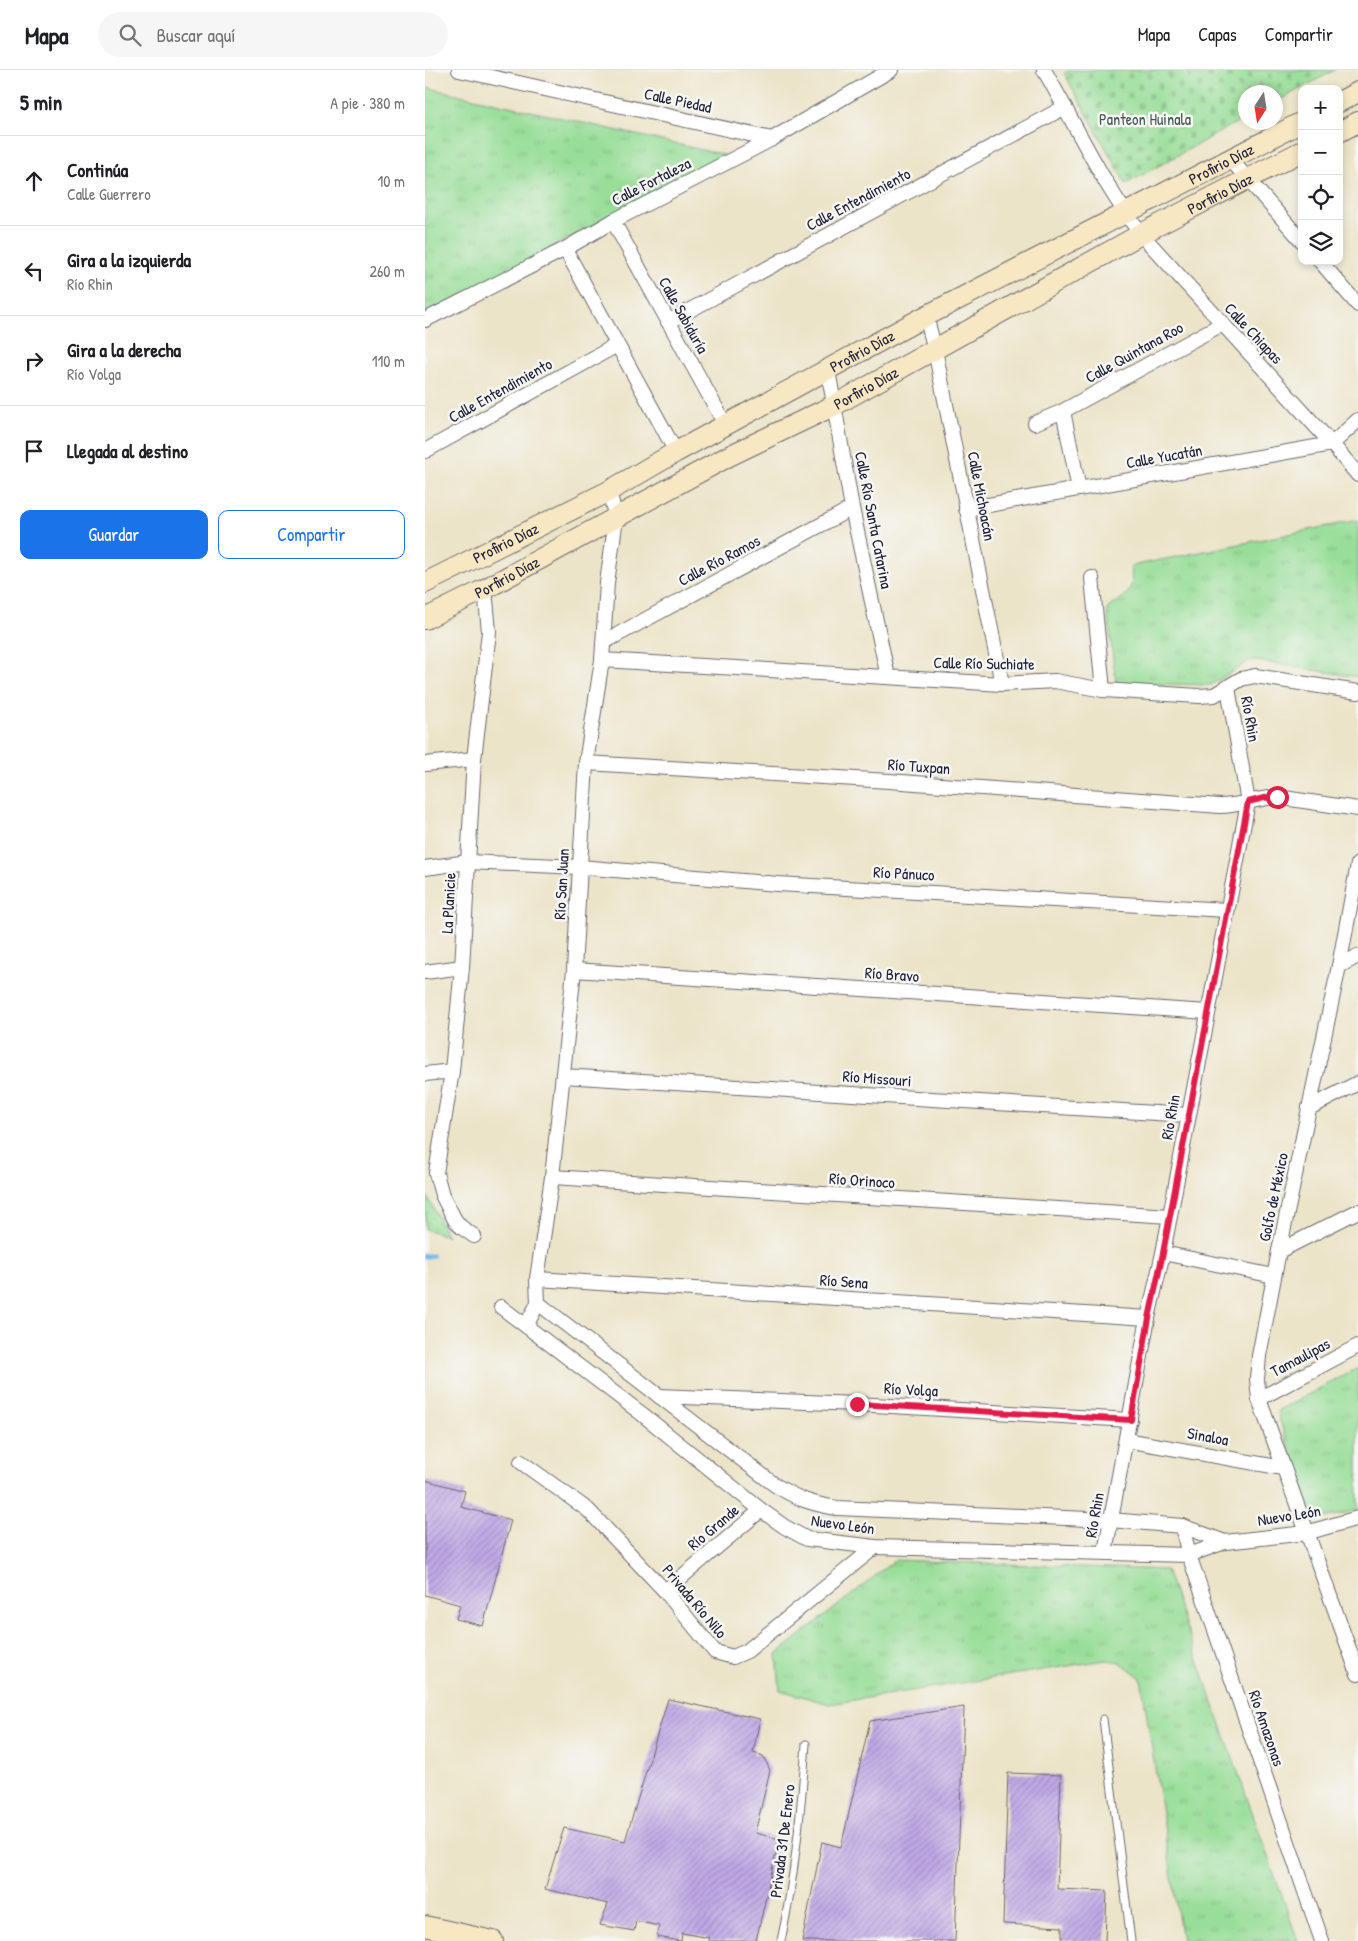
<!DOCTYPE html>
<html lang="es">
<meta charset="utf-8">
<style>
:root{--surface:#fff;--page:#f6f6f6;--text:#202124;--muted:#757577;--line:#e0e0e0;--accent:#1a73e8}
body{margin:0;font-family:"Patrick Hand",sans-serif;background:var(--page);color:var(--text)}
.controls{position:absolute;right:15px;top:15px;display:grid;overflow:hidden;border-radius:10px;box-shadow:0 2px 8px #0003}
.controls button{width:45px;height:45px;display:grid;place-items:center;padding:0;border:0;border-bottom:1px solid var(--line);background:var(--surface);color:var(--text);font:25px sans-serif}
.compass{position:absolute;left:813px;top:15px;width:45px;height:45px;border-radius:50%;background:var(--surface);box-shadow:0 2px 8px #0003;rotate:192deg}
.stop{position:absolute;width:15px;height:15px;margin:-11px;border:4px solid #e11d48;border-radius:50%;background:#fff}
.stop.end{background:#e11d48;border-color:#fff;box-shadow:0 1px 5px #0008}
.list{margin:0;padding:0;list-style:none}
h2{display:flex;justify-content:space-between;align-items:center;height:65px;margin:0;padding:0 20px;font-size:21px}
h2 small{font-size:16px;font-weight:400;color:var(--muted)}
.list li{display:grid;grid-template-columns:32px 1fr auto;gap:15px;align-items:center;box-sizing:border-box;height:90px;padding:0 20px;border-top:1px solid var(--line)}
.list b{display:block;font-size:19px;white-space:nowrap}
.list p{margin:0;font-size:16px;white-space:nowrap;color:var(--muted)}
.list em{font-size:16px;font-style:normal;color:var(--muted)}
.actions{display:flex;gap:10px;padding:15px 20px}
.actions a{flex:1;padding:11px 0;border:1px solid var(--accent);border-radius:10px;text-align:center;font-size:18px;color:var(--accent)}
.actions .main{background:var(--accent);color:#fff}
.icon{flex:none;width:28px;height:28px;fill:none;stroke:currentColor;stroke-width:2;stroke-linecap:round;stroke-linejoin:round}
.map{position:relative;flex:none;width:933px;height:1871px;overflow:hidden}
header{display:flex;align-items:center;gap:30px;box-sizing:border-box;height:70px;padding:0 25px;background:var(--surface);border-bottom:1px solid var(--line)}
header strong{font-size:24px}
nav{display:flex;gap:28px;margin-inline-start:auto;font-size:18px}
.search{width:350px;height:45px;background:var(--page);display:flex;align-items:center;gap:12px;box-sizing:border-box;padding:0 18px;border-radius:28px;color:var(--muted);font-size:19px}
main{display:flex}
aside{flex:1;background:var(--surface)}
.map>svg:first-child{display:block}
.grass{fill:url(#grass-dots);stroke:#5d806a}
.cemetery{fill:url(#cemetery-stones);stroke:#5d806a}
.park{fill:url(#park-tufts);stroke:#5d806a}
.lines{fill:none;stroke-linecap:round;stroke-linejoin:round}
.stream{stroke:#75b8ea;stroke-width:5}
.building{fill:url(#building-hatch)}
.lane-casing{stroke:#69666c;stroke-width:9}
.street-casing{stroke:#69666c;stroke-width:16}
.secondary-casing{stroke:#69666c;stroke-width:22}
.lane{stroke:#fff;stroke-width:7}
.street{stroke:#fff;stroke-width:14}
.secondary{stroke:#f7e8c3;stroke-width:20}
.route{stroke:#e11d48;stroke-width:6}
.labels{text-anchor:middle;stroke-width:5;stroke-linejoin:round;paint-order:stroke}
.street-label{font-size:16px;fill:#22223b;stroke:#f6f6f2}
.park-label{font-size:16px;fill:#455a57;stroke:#f6f6f2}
</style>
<header>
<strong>Mapa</strong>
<div class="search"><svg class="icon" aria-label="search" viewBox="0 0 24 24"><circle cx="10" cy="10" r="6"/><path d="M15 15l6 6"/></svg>Buscar aquí</div>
<nav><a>Mapa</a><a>Capas</a><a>Compartir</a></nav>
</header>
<main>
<aside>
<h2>5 min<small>A pie · 380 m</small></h2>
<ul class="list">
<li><svg class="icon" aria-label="ahead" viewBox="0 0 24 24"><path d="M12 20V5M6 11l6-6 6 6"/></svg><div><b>Continúa</b><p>Calle Guerrero</p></div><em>10 m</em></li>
<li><svg class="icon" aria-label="left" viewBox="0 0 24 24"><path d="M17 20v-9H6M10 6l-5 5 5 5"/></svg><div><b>Gira a la izquierda</b><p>Río Rhin</p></div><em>260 m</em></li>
<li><svg class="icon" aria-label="right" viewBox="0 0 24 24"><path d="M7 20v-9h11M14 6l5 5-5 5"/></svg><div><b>Gira a la derecha</b><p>Río Volga</p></div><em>110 m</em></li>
<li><svg class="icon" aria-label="arrive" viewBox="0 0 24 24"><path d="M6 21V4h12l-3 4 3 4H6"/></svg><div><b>Llegada al destino</b></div></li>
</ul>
<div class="actions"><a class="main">Guardar</a><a>Compartir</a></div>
</aside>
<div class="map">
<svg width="933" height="1871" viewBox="0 0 933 1871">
<defs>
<pattern id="grass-dots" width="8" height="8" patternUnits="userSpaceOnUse" patternTransform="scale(1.25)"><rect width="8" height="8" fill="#98de98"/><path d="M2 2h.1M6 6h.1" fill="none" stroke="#83be84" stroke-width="1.8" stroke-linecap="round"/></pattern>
<pattern id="cemetery-stones" width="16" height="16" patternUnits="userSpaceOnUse" patternTransform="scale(1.25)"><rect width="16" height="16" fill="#98de98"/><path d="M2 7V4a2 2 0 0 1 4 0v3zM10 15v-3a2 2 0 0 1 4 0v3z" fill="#83be84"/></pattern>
<pattern id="park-tufts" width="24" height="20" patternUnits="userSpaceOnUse" patternTransform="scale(1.25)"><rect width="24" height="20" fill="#98de98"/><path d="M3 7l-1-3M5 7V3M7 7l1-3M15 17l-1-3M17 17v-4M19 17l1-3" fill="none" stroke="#83be84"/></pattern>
<pattern id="building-hatch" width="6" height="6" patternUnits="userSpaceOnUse" patternTransform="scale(1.25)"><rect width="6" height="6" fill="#c0a9e6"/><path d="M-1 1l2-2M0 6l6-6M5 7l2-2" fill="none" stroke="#9c89bc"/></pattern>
</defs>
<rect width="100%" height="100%" fill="#f6f6f2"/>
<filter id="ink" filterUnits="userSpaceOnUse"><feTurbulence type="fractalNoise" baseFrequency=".02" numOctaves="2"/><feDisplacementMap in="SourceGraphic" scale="10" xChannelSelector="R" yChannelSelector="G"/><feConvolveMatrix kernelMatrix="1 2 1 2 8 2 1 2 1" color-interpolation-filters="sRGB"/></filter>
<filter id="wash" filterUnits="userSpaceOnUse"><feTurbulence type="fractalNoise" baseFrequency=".0096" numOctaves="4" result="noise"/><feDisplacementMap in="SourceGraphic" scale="20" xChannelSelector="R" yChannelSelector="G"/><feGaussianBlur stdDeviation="1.12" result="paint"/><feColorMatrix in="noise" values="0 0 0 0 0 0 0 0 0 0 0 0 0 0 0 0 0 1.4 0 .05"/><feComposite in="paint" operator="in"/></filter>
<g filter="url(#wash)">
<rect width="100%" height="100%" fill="#ece4c8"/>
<!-- grass -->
<path class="grass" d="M0,1127H3L22,1166L0,1159Z"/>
<!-- cemetery -->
<path class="cemetery" d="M645,0H910L851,32V22H821L820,48L701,114L639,3Z"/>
<!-- park -->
<g class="park">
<path d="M0,17L300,85L0,245Z"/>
<path d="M933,450V607L826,590L786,615L691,613L682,539C703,522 709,525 706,496Z"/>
<path d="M933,1298V1440L887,1451L852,1341Z"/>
<path d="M470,1490L741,1500L873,1871H757L716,1608L695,1592L681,1590L404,1634L355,1620L352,1584Z"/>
</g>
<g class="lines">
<!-- stream -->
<path class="stream" d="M0,1186H7"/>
</g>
<g id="blocks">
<!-- building -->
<g class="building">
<path d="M0,1410L40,1421L36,1437L86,1450L58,1556L31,1549L35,1535L0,1525Z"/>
<path d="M243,1629L335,1649L328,1683L338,1686L345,1700L330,1763L354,1769L331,1871H284V1868L257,1863L256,1871H255L232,1867L234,1856L211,1851L209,1861L175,1855L183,1834L120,1819L139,1758L200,1771Z"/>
<path d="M539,1637L530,1871H377L397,1772L416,1777L445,1651Z"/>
<path d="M583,1703L636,1705L632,1819L682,1821L680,1871H637V1857L578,1854Z"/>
</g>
</g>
</g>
<g filter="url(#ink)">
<use href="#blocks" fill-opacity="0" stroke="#69666c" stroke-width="1"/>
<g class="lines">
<!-- lane casing -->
<g class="lane-casing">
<g id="lane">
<path d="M678,1649L706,1871"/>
<path d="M356,1871C370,1806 376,1740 381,1674"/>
</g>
</g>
<!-- street casing -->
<g class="street-casing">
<g id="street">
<path d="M34,0L347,69"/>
<path d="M619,0C651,55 677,114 716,164L907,374L933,405"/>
<path d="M806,90L877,171"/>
<path d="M188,151L301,356"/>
<path d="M140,179L251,382"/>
<path d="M895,191L933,235"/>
<path d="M501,246L510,280L577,614"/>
<path d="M0,250L140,179L188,151L347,69L466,0"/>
<path d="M243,252L640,37"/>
<path d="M403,300L427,438L463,607"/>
<path d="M638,341L654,419"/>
<path d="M610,353L638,341L797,254"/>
<path d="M0,381L192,275"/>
<path d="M184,421L191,448L182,513L177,590L161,693L149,900L127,1107L112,1209L113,1233L350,1415C373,1429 386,1434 412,1438L685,1450L757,1456L800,1472"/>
<path d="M541,439L907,374L933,350"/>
<path d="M667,508L678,620"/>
<path d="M179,572L427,438"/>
<path d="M177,590L577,614L630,611L678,620L774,626L789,625L816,609L830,606L933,622"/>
<path d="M161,693L464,711L795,736C815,736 832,728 852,727L933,739"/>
<path d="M0,694L49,689"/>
<path d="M933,794L914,896L854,1181L834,1286L832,1309L834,1329L933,1604"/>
<path d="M0,798L43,792L155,797L353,814L801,840"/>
<path d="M914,896L933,886"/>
<path d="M149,900L783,942"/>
<path d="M0,902L37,897"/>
<path d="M0,1004L27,1001"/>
<path d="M138,1006L763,1045"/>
<path d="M884,1038L933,1013"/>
<path d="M127,1107L745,1146"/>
<path d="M49,1166L36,1157L30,1150L17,1125L11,1103L27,1001L37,897L49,689L64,562L60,519"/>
<path d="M854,1181L933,1141"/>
<path d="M738,1183L849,1206"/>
<path d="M112,1209L723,1248"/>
<path d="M76,1237L217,1344L336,1440L360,1457L382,1469L450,1477L764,1485L800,1472L881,1463L933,1448"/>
<path d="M101,1256L113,1233"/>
<path d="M234,1326L432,1334L705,1350"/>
<path d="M834,1329L933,1276"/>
<path d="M701,1370L858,1398"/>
<path d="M96,1392L163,1440L240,1521L290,1582L308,1587L322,1581L450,1477"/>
<path d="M757,1456L764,1485L897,1871"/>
<path d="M680,1482L723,1248L738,1183L823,732L803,618"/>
<path d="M240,1521L336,1440"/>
</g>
</g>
<!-- secondary casing -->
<g class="secondary-casing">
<g id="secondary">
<path d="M914,32L933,22"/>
<path d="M914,62L933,52"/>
<path id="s1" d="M0,513L184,421L251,382L501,246L877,52"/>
<path id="s2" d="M0,549L60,519L304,386L410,335L716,164L877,81"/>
<path d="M0,1856L68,1871"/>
</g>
</g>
<!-- lane -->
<use href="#lane" class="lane"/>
<!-- street -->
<use href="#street" class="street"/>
<!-- secondary -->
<use href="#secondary" class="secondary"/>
</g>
</g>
<g class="lines" filter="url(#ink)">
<!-- route -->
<path class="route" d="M432,1334L706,1350L724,1248L738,1183L823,732L839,728L852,727"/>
</g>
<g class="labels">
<!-- street labels -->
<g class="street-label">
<text transform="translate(253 30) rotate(12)" y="6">Calle Piedad</text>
<text dy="6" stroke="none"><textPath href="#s1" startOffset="900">Profirio Díaz</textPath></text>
<text transform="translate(226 111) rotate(-27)" y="6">Calle Fortaleza</text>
<text dy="6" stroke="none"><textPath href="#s2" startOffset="902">Porfirio Díaz</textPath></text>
<text transform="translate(433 129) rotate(-28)" y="6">Calle Entendimiento</text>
<text transform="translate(259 245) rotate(61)" y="6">Calle Sabiduría</text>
<text transform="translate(829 263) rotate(47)" y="6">Calle Chiapas</text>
<text dy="6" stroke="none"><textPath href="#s1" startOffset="495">Profirio Díaz</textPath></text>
<text transform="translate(709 282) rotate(-29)" y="6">Calle Quintana Roo</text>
<text dy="6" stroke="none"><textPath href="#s2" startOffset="498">Porfirio Díaz</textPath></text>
<text transform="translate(75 320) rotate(-29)" y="6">Calle Entendimiento</text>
<text transform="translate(739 386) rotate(-10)" y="6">Calle Yucatán</text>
<text transform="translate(557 426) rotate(79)" y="6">Calle Michoacán</text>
<text transform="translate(449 450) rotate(79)" y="6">Calle Río Santa Catarina</text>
<text dy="6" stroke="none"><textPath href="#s1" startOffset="90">Profirio Díaz</textPath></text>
<text transform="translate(294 490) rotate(-28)" y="6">Calle Río Ramos</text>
<text dy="6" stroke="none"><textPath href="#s2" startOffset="92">Porfirio Díaz</textPath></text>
<text transform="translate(559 593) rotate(1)" y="6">Calle Río Suchiate</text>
<text transform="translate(826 649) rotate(80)" y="6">Río Rhin</text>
<text transform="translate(494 696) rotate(4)" y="6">Río Tuxpan</text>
<text transform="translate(479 803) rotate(3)" y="6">Río Pánuco</text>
<text transform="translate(136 814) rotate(-87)" y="6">Río San Juan</text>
<text transform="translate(23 833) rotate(-87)" y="6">La Planicie</text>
<text transform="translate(467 904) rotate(4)" y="6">Río Bravo</text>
<text transform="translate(452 1008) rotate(4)" y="6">Río Missouri</text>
<text transform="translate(745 1047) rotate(-80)" y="6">Río Rhin</text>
<text transform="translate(437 1110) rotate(4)" y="6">Río Orinoco</text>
<text transform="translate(848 1127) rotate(-78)" y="6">Golfo de México</text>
<text transform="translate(419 1211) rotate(4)" y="6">Río Sena</text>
<text transform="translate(875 1287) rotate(-28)" y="6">Tamaulipas</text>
<text transform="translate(486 1319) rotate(3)" y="6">Río Volga</text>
<text transform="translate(783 1366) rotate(10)" y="6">Sinaloa</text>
<text transform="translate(669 1445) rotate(-80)" y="6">Río Rhin</text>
<text transform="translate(864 1445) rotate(-9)" y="6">Nuevo León</text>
<text transform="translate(418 1454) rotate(8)" y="6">Nuevo León</text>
<text transform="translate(288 1457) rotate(-40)" y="6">Río Grande</text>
<text transform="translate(270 1531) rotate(50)" y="6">Privada Río Nilo</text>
<text transform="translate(842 1658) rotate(71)" y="6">Río Amazonas</text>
<text transform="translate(357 1771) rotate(-83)" y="6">Privada 31 De Enero</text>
</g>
<!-- park labels -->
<g class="park-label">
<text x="720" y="55">Panteon Huinala</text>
</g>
</g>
</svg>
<div class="controls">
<button>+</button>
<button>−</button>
<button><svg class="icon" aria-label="locate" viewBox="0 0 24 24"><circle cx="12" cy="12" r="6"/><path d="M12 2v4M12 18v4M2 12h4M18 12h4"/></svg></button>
<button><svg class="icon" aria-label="layers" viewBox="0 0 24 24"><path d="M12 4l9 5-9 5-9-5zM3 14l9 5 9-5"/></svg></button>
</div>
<svg class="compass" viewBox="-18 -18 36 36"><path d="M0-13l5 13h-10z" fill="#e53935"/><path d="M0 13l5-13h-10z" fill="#757577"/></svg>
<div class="stop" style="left:852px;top:727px"></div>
<div class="stop end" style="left:432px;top:1334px"></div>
</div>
</main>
